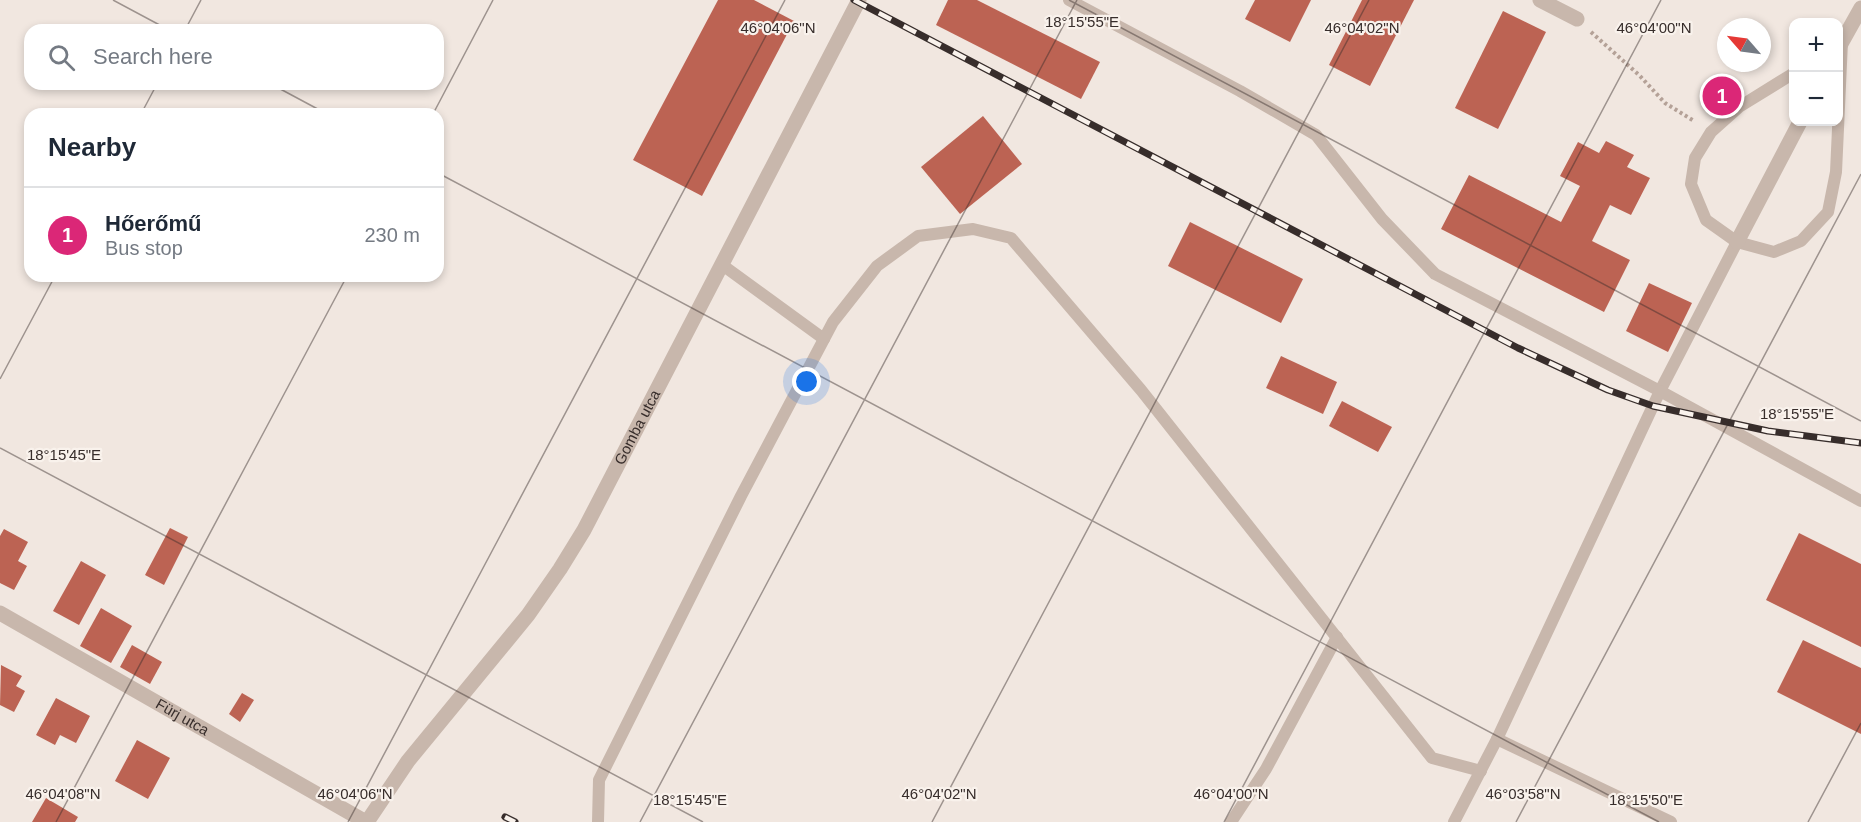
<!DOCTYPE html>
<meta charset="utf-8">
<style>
:root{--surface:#fff;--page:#f6f6f7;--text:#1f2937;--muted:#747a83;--line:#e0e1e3;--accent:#db2777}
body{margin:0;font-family:Arial,sans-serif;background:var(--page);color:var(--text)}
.controls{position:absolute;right:18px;top:18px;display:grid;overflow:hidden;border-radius:12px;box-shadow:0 3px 9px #0003}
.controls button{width:54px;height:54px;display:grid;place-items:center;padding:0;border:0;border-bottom:2px solid var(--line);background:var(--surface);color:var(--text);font:30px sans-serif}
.compass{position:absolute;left:1717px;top:18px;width:54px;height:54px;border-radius:50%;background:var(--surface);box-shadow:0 3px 9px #0003;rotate:298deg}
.you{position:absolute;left:807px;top:382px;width:21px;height:21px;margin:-15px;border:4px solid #fff;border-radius:50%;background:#1a73e8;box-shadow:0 0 0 9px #1a73e833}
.badge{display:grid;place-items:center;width:39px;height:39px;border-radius:50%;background:var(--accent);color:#fff;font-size:20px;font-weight:700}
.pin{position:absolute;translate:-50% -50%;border:3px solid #fff;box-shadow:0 2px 6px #0006}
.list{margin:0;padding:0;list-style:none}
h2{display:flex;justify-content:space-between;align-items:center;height:78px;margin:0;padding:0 24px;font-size:26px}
h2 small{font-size:20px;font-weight:400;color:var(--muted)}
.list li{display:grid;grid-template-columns:39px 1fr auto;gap:18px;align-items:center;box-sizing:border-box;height:96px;padding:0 24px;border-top:2px solid var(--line)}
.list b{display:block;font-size:22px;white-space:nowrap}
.list p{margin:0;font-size:20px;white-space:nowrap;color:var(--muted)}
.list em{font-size:20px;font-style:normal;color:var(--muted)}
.icon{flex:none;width:33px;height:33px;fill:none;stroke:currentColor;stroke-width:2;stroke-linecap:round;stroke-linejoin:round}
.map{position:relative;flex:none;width:1861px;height:822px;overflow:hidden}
.search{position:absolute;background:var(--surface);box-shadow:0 3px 9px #0003;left:24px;top:24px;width:420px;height:66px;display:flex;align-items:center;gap:15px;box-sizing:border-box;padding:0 21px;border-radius:18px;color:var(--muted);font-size:22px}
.panel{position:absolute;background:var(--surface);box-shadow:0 3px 9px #0003;left:24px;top:108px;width:420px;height:174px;border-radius:18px}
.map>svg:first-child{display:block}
.building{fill:#bc6353}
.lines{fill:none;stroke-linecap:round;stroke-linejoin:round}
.path{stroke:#b4a197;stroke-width:4;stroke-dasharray:3 3;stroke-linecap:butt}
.service{stroke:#c8b7ac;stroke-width:12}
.minor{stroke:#c8b7ac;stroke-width:15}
.rail-casing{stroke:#372d2b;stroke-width:7}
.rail{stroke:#f9f2ec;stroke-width:4.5;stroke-dasharray:14;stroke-linecap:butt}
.ticks{fill:none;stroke:#372d2b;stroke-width:1.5;stroke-opacity:0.45}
.labels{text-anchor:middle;stroke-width:4.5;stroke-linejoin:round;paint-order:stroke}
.street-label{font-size:15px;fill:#372d2b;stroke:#f9f2ec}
.ticks-label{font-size:15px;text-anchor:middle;fill:#372d2b;stroke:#f9f2ec;stroke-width:4.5;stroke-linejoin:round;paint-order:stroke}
</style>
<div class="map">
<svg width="1861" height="822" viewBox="0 0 1861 822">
<rect width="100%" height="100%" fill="#f1e7e0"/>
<!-- building -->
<g class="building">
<path d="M718,0H754L794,21L702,196L633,160Z"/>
<path d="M948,0H977L1100,62L1081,99L936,25Z"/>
<path d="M1255,0H1311L1290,42L1245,19Z"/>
<path d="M1362,0H1414L1370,86L1329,65Z"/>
<path d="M1503,11L1546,32L1498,129L1455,108Z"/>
<path d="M983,116L1022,164L960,214L921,167Z"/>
<path d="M1606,141L1634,155L1627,167L1650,178L1631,215L1610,205L1592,241L1630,260L1604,312L1441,229L1469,175L1561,222L1580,186L1560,176L1578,142L1599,153Z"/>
<path d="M1190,222L1303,279L1281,323L1168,266Z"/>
<path d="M1649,283L1692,303L1668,352L1626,331Z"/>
<path d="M1281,356L1337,382L1323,414L1266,388Z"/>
<path d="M1342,401L1392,427L1378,452L1329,426Z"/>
<path d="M170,528L188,537L164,585L145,575Z"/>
<path d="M4,529L28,542L18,561L27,566L14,590L0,583V536Z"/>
<path d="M1799,533L1861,564V647L1766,600Z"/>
<path d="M81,561L106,575L79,625L53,611Z"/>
<path d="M101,608L132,626L111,663L80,646Z"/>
<path d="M1803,640L1861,668V734L1777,692Z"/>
<path d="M132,645L162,662L150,684L120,667Z"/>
<path d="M1,665L22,676L16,686L25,691L14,712L0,705Z"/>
<path d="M242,693L254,700L240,722L229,714Z"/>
<path d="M56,698L90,716L76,743L60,735L55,745L36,735Z"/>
<path d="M137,740L170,758L148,799L115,781Z"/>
<path d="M46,798L78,817L75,822H32Z"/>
</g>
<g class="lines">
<!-- path -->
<path class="path" d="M1591,32L1640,76L1665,103L1694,121"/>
<!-- service -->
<g class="service">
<path d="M1069,0L1240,91L1316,135L1382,219L1435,274L1660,391L1737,242"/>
<path d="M1794,73L1739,107L1711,132L1695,158L1691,184L1706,220L1737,242L1774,252L1801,241L1828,212L1836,172L1842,42"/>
<path d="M721,264L824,339"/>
<path d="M1497,739L1660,391L1861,501"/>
<path d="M598,822L599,780L741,496L833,322L877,266L918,236L973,229L1011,238L1141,390L1432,758L1481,771"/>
<path d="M1231,822L1266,769L1337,637"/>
<path d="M1454,822L1497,739L1671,822"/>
</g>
<!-- minor -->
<g class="minor">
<path d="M1540,0L1577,19"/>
<path d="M1838,49L1861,8"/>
<path d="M1737,242L1800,122"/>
<path id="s1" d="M0,613L366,822"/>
<path id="s2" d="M367,822L408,761L528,615L560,569L584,530L859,0"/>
</g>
<!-- rail casing -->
<g class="rail-casing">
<g id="rail">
<path d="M854,0L1518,348L1608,390L1653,406L1768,431L1861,443"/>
<path d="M505,817L515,822"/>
</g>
</g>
<!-- rail -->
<use href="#rail" class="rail"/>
</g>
<!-- ticks -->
<path class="ticks" d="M113,0L169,30M1069,0L1861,421M185,30L201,0M271,84L327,114M141,114L157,84M433,114L493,0M438,173L1659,822M0,379L55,276M0,448L703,822M56,822L347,276M348,822L785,0M640,822L1077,0M932,822L1369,0M1224,822L1661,0M1516,822L1861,174M1808,822L1861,723"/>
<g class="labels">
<!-- street labels -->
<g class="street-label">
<text dy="5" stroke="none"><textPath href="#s2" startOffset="480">Gomba utca</textPath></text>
<text dy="5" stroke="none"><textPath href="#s1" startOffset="210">Fürj utca</textPath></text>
</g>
</g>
<g class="ticks-label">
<text x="1082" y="27">18°15'55"E</text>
<text x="778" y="33">46°04'06"N</text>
<text x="1362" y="33">46°04'02"N</text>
<text x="1654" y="33">46°04'00"N</text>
<text x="1797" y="419">18°15'55"E</text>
<text x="64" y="460">18°15'45"E</text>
<text x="63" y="799">46°04'08"N</text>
<text x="355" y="799">46°04'06"N</text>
<text x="939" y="799">46°04'02"N</text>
<text x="1231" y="799">46°04'00"N</text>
<text x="1523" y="799">46°03'58"N</text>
<text x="690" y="805">18°15'45"E</text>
<text x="1646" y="805">18°15'50"E</text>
</g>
</svg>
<div class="controls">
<button>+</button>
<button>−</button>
</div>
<svg class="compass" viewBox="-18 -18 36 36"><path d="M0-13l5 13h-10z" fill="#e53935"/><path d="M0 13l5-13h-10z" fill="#747a83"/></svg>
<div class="you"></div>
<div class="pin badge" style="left:1722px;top:96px">1</div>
<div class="search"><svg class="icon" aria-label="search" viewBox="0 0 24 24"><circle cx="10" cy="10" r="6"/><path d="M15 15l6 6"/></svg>Search here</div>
<section class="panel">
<h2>Nearby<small></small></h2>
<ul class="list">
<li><span class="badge">1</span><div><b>Hőerőmű</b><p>Bus stop</p></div><em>230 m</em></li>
</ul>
</section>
</div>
